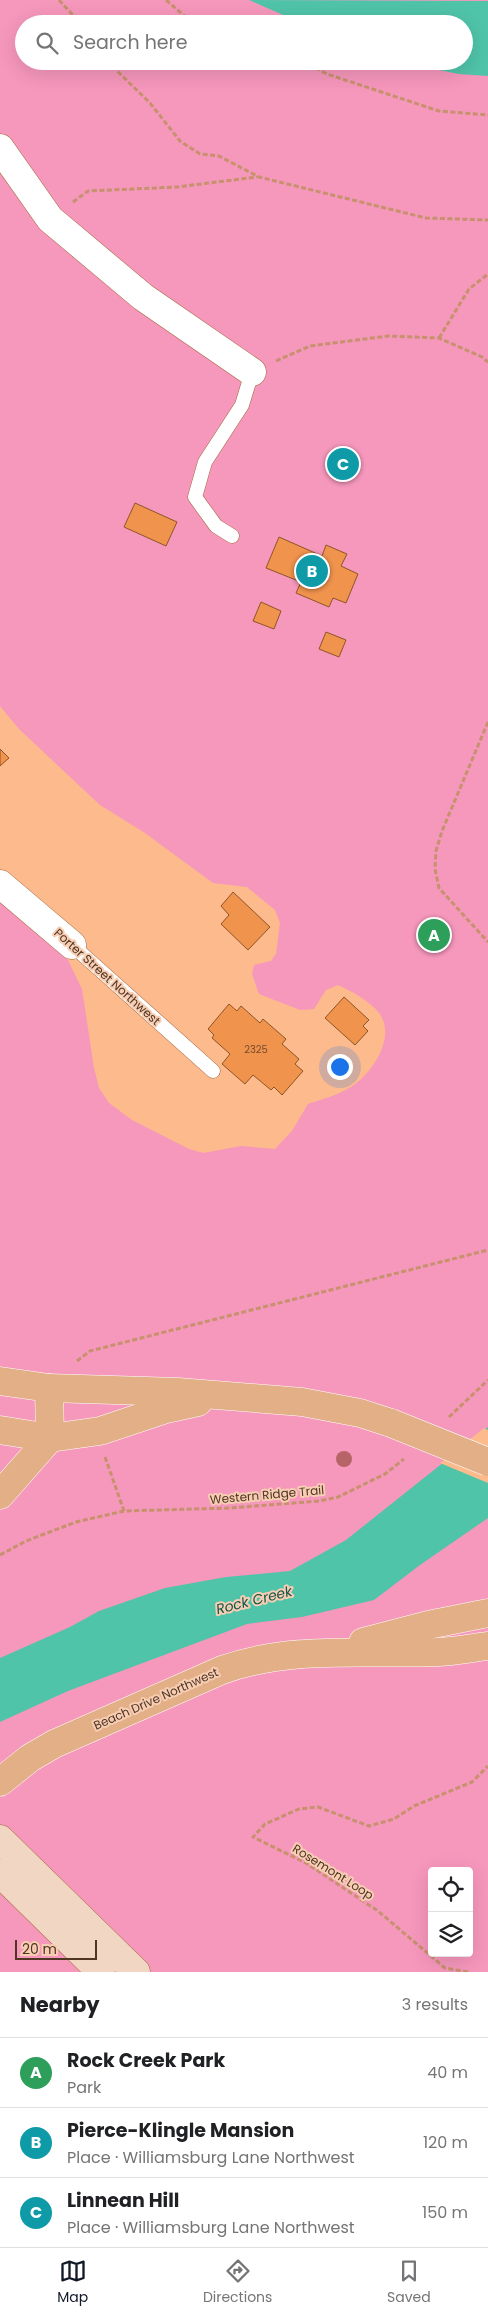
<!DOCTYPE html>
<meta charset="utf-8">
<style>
:root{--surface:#fff;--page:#f2f2f2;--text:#202124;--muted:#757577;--line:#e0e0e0;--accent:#111827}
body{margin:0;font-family:Poppins,sans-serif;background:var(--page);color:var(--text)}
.controls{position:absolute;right:15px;bottom:15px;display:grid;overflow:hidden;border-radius:5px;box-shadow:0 5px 20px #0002}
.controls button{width:45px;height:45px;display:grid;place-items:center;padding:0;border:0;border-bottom:1px solid var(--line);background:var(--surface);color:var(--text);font:25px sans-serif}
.scale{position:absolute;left:15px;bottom:12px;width:82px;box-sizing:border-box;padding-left:5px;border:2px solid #503523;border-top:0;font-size:14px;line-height:18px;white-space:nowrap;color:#503523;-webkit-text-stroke:4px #f7ceb3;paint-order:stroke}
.you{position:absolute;left:339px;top:1066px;width:18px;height:18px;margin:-12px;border:4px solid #fff;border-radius:50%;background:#1a73e8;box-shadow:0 0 0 8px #1a73e833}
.badge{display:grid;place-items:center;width:32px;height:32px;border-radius:50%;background:var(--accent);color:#fff;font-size:16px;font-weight:700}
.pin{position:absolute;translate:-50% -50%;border:2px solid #fff;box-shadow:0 1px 5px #0006}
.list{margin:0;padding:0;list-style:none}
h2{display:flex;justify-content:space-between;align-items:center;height:65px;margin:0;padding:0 20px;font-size:21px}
h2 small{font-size:16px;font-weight:400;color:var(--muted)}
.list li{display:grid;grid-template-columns:32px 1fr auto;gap:15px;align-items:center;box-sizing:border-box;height:70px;padding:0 20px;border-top:1px solid var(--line)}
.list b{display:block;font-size:19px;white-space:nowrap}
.list p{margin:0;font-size:16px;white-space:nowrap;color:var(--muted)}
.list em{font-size:16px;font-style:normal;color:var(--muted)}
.icon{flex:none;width:28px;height:28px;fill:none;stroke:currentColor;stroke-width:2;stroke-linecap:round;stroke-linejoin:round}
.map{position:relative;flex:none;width:488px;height:1972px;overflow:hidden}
.search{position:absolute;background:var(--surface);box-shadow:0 5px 20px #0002;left:15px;right:15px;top:15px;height:55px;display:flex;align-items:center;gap:12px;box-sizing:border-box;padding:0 18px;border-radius:28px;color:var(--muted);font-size:19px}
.sheet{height:275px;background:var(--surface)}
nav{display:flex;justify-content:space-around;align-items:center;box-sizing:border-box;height:70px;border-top:1px solid var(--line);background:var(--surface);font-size:14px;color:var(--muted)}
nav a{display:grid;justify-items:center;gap:2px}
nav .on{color:var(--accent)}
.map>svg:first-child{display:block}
.green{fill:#f697bc;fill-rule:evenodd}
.water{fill:#4fc4a9}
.pier{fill:#fcba8d}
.building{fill:#ef934d;stroke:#8e5427}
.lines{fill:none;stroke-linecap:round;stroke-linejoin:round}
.service-casing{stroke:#a3673b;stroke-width:15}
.minor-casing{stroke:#a3673b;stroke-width:29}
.secondary-casing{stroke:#a3673b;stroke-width:29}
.primary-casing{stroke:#fff;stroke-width:29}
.path{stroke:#c6916c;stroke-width:3;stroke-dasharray:5 2.5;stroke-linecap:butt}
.service{stroke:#fff;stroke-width:14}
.minor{stroke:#fff;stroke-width:28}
.secondary{stroke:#f1d7c3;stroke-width:28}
.primary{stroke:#e2af86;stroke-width:28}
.primary-bridge-casing{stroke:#fff;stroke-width:29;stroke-linecap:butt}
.primary-bridge{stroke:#e2af86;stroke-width:28}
.tree{fill:#b76469}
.labels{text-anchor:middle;stroke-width:4;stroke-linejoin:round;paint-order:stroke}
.number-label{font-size:10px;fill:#784c2e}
.street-label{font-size:12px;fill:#503523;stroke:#f7ceb3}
.water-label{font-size:14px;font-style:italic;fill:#125447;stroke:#f7ceb3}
</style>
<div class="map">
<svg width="488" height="1972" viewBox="0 0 488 1972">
<rect width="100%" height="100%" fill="#fcba8d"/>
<!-- green -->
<path class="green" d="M0,0H488V1972H0V900L64,952L82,989L94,1068L99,1088L109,1103L132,1120L189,1149L203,1153L241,1146L275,1149L292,1131L308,1104C326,1098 346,1093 360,1080C377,1065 395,1034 379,1013C370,1001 351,991 338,985L326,990L314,1009L300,1010L259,994L252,974L254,965L271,961L276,954L280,923L275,910L247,887L213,883L145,833L100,805L19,729L0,706ZM24,24H464V61H24ZM432,1871H469V1953H432Z"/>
<!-- water -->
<g class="water">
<path d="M249,0L488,1V76L459,74L394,61H464V24H304Z"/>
<path d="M488,1427V1518L420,1565L374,1600L302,1617L247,1624L68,1691L0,1722V1658L70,1627L99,1611L165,1588L226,1577L290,1571L346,1540Z"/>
</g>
<!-- pier -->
<path class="pier" d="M484,1428L488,1430V1483L440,1463Z"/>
<!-- building -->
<g class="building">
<path d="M135,503L177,522L166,546L124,527Z"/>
<path d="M279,537L322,556L326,545L347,554L341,566L358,574L346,603L333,598L329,607L296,593L301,582L266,568Z"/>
<path d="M261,602L281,611L274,629L253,621Z"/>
<path d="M326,632L346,640L339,657L319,649Z"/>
<path d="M0,749L9,758L0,766Z"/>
<path d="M233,892L270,927L248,950L221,924L229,915L221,906Z"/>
<path d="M344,997L369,1020L363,1026L368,1031L355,1045L325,1018Z"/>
<path d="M229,1004L237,1011L241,1006L260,1023L263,1019L286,1039L282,1044L299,1059L295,1064L303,1071L282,1095L274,1087L271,1090L253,1075L245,1084L222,1064L230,1054L212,1038L214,1035L208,1029Z"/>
</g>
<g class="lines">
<!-- service casing -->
<g class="service-casing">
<g id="service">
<path d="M232,536L216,526L195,497L205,462L242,405L252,372"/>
<path d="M72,945L213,1071"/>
</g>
</g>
<!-- minor casing -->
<g class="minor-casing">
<g id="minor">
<path d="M0,148L50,219L143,297L252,372"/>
<path d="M0,884L72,945"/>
</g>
</g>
<!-- secondary casing -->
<g class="secondary-casing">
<g id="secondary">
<path d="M0,1839L136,1972"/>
<path d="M0,1873L101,1972"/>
</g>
</g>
<!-- primary casing -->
<g class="primary-casing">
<g id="primary">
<path d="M0,1381L49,1388L178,1392L302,1402L360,1413L391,1423"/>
<path d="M0,1430L50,1438L100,1431L166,1409L198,1402"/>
<path d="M0,1495L50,1438L49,1388"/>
<path d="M363,1642L428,1625L488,1613"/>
<path d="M0,1782L30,1758L54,1744L222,1670C292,1645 366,1655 439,1652C455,1651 472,1648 488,1646"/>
</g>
</g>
<!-- path -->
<g class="path">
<path d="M59,0L81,24"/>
<path d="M166,0L194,24"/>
<path d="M107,61L150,103L180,141L200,154L219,156L259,177L426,218L488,220"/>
<path d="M302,61L327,74L439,111L488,115"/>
<path d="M73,202L88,191L177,187L257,177"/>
<path d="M439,338L469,289L488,274"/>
<path d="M276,361L310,346L388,336L439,338L482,357L488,362"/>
<path d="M488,722L442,831L436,851L435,869L439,888L488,942"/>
<path d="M77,1361L90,1351L488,1250"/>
<path d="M449,1417L488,1380"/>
<path d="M105,1457L124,1511"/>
<path d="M0,1555L26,1541L76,1522L124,1511L230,1508L319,1501L338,1497L385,1474L404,1459"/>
<path d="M468,1972L445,1968L378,1911L306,1863L253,1837L265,1824L299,1809L318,1807L369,1826L394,1819L414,1806L472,1782L488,1766"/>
</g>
<!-- service -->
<use href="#service" class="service"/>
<!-- minor -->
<use href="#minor" class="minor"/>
<!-- secondary -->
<use href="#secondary" class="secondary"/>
<!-- primary -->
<use href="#primary" class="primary"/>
<!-- primary-bridge casing -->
<g class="primary-bridge-casing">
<path id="primary-bridge" d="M391,1423L488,1462"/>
</g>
<!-- primary-bridge -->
<use href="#primary-bridge" class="primary-bridge"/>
</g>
<!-- trees -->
<circle class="tree" cx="344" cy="1459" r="8"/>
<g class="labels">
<!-- number labels -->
<g class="number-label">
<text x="256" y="1053">2325</text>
</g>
<!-- street labels -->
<g class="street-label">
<text transform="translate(107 977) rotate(42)" y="4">Porter Street Northwest</text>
<text transform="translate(267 1495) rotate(-5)" y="4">Western Ridge Trail</text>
<text transform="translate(156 1699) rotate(-24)" y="4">Beach Drive Northwest</text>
<text transform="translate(333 1872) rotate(32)" y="4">Rosemont Loop</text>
</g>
<!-- water labels -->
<g class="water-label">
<text transform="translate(254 1600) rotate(-14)" y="5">Rock Creek</text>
</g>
</g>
</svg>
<div class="controls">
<button><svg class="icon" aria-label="locate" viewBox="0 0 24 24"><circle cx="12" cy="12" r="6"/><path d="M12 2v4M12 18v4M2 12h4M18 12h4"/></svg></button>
<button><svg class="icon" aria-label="layers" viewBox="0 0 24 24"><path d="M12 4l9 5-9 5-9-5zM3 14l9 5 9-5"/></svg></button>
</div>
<div class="scale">20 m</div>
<div class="you"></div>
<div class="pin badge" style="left:434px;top:935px;background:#2e9e5b">A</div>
<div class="pin badge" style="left:312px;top:571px;background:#0f9aa8">B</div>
<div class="pin badge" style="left:343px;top:464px;background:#0f9aa8">C</div>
<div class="search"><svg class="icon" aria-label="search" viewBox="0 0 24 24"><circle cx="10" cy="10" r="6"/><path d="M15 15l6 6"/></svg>Search here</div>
</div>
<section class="sheet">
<h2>Nearby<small>3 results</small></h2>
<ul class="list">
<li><span class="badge" style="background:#2e9e5b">A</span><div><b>Rock Creek Park</b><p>Park</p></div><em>40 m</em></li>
<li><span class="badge" style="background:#0f9aa8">B</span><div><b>Pierce-Klingle Mansion</b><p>Place · Williamsburg Lane Northwest</p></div><em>120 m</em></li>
<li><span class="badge" style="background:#0f9aa8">C</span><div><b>Linnean Hill</b><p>Place · Williamsburg Lane Northwest</p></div><em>150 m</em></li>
</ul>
</section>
<nav>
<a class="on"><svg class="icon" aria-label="map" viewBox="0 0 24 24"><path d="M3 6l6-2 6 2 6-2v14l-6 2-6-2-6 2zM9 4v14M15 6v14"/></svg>Map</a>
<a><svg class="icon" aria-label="directions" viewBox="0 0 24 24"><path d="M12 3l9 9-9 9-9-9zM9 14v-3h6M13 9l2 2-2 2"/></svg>Directions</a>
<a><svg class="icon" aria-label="saved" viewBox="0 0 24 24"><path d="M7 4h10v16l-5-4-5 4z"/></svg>Saved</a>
</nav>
